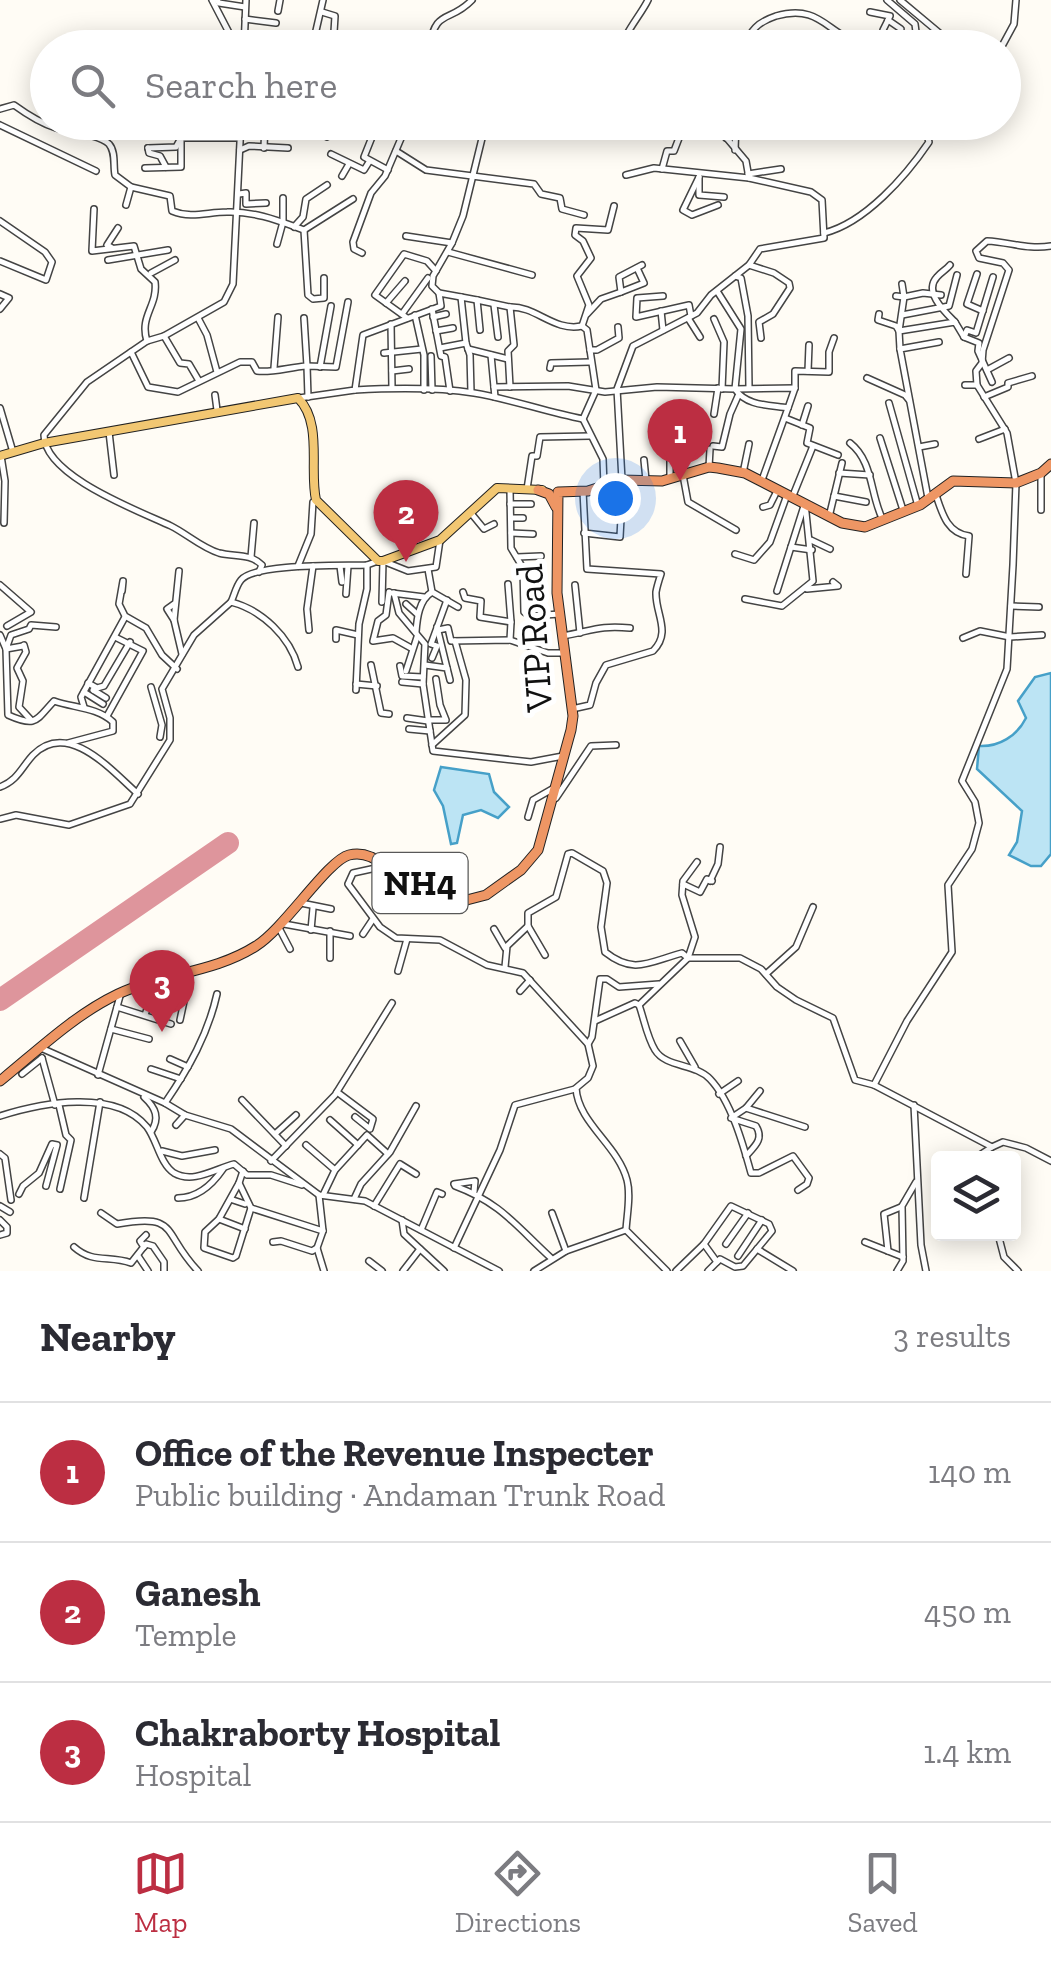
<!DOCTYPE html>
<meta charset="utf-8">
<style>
:root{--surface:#fff;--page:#f7f7f7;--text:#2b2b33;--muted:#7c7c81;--line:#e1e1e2;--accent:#bc2e42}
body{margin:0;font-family:"Zilla Slab",serif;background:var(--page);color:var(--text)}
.controls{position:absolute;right:30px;bottom:30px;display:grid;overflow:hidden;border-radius:10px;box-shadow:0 5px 25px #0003}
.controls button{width:90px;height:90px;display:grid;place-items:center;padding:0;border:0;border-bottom:2px solid var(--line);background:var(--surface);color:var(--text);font:50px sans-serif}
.you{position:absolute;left:615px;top:498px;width:35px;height:35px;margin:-25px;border:8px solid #fff;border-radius:50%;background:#1a73e8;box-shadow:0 0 0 15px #1a73e833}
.badge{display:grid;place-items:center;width:65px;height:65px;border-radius:50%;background:var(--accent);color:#fff;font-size:32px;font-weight:700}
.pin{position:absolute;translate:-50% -82px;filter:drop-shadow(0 2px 5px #0008)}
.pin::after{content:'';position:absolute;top:52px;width:35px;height:30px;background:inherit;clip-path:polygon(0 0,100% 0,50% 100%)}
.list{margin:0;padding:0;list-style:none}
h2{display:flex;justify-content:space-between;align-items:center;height:130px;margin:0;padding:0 40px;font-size:42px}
h2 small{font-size:32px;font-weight:400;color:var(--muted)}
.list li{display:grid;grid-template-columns:65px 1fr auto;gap:30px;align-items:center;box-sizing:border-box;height:140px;padding:0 40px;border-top:2px solid var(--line)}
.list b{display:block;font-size:38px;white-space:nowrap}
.list p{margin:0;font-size:32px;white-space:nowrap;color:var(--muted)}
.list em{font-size:32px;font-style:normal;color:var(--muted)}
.icon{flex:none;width:55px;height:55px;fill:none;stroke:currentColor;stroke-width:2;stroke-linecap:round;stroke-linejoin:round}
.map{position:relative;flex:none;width:1051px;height:1271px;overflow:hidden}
.search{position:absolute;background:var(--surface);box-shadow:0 5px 25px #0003;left:30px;right:30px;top:30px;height:110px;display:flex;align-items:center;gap:25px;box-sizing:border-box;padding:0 35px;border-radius:55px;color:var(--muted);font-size:38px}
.sheet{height:550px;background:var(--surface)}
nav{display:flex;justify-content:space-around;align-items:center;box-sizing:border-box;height:140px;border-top:2px solid var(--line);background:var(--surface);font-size:28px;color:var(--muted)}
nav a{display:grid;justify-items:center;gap:5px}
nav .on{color:var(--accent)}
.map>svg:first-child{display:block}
.water{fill:#bce4f4;stroke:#46a0c8;stroke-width:2.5}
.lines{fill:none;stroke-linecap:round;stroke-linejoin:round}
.runway{stroke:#de959c;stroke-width:22}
.minor-casing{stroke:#444;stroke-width:8}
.major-casing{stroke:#222;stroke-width:10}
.highway-casing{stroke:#222;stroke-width:11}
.minor{stroke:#fff;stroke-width:5}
.major{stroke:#f2c772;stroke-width:8}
.highway{stroke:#ee9664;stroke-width:9}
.labels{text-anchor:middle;stroke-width:10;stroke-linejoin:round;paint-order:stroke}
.shield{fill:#fff;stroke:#585858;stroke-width:2.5}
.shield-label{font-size:35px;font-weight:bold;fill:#111}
.street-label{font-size:38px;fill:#111;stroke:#fff}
</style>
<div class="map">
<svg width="1051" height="1271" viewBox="0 0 1051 1271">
<rect width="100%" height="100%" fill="#fffcf5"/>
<!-- water -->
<g class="water">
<path d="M1051,673V854L1041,866H1031L1009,855L1017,842L1022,811L977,769L979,746C999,747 1017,736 1026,718L1018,701L1035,677Z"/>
<path d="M441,767L489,774L494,792L509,807L498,818L481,810L463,815L457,843L451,844L443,806L434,790Z"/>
</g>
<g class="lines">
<!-- runway -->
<path class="runway" d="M0,1000L228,843"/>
<!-- minor casing -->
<g class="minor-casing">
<g id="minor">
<path d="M212,0L237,48"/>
<path d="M217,0L219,3L245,7"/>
<path d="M887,0L915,24L918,48"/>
<path d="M900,0L955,46L967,48"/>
<path d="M278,11L280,0"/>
<path d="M322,12L335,16L333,48"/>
<path d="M870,12L890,16L883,30L886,37"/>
<path d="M245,19L276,23"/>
<path d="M888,20L901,29L896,47"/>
<path d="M244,48L246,0"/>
<path d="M312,48L323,0"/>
<path d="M407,48L409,44"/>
<path d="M429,48C436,7 449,24 472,0"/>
<path d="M621,48C623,35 642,13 648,0"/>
<path d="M744,48C750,30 758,22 776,16C823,3 827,37 864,43C871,44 878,40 886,37L897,48"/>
<path d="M1001,48L1014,24L1016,0"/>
<path d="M1004,59L1006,65L1004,67"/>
<path d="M0,109L14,105C25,113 43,124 56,128C69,132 99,134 109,144C116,152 113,165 115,175L131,187L126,205"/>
<path d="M241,122L233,284L224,302L164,336L147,341L87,382L44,435C44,476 139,511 171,526C187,534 202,548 219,553C235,557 250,553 262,565L259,572"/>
<path d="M356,122L375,131"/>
<path d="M378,122L364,157L388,170"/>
<path d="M0,125L96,171"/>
<path d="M327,137L332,122"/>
<path d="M726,138L727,122"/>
<path d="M148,148L176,147L181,138H240"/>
<path d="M148,148L149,153L160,156L166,167"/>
<path d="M264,148L265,122"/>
<path d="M240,150L249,146L288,148"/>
<path d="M735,150L736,122"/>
<path d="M396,151L426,170L534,184L541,194L560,198L562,209L584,215"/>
<path d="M331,154L364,170L369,162"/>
<path d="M145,168L181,167V141"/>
<path d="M662,169L667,151H674L679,138"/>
<path d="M748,174L781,169"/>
<path d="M626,175L654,168L749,178"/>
<path d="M342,176L349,164"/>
<path d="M699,177L683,210L692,215L718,205"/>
<path d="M699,177V195L724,197"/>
<path d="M131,187L170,196L172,211C192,219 207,212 227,212C254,211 279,221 304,230L353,199"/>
<path d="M239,194L246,193V204L266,203"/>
<path d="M94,209L92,251L134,246L141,269L155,282C158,306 139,316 147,341"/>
<path d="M0,221L45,252L52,262L46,280L0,261"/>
<path d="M294,227L303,217L306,199L327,185"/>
<path d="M304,230L308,295L313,299L324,298V278"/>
<path d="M824,233C865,223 906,176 929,142L923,122"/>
<path d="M406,236L452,243L433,276L432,286L439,293"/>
<path d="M452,243L463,216L486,122"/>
<path d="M277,244L283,222V198"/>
<path d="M112,248L107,245L118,228"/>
<path d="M448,252L532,275"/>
<path d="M362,253L354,249L353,242L371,193L385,176L408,122"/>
<path d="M108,260L168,250"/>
<path d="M749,265L774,273L789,283L790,288L773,314L759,322L761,338"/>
<path d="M950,265C946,270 941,272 937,277C923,292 945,312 955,322"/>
<path d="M151,273L175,260"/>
<path d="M977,274L967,304L983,311"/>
<path d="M735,276L741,278L748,316L749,388"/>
<path d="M717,291L741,329L735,389L795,388L788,408"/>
<path d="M621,292L644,283L637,268"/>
<path d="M0,294L9,298L0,309"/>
<path d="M663,296L637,298L636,317L689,305L691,316"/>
<path d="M896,296L904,297L902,284"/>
<path d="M386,303L405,281"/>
<path d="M494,305L498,337"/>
<path d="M432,309L441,356L445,357L450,391"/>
<path d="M661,311L663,330"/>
<path d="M402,314L428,278"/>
<path d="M587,314L601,299L621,292L619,277L642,265"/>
<path d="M879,314L878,320L896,326L899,331L904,297L923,293L941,295"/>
<path d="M415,315L424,355V390"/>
<path d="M902,315L949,306L957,275"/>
<path d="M433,317L446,314"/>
<path d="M198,318L207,335L217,372"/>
<path d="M407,318L375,295L404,254L427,261L436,271"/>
<path d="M688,318L700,337"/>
<path d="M714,319L724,342L722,389"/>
<path d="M391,324L392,388"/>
<path d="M480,330L477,300L510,307"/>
<path d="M436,331L453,328"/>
<path d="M164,336L180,363L189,364L199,381"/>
<path d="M964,337L967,330L976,333L993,277"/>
<path d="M466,343L470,355L471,392"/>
<path d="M440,348L466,343L461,297L477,300"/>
<path d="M468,349L508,359"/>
<path d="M900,349L899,331L955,322L964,337L979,343L978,351L992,382"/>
<path d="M590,350H597L619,338L618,327"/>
<path d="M131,352L148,387L178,392L240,362H252L257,371C272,373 290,367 307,366L304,318"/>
<path d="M384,353L422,349"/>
<path d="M491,355L494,387"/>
<path d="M431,356L432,390"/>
<path d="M320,367L331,306"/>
<path d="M274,368L278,317"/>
<path d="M550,368L551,363L590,362"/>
<path d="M987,370L1009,358"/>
<path d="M392,371L409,369"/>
<path d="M808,371L809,345"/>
<path d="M867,378L905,395L909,400"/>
<path d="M965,385H977"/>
<path d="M510,387L508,351L514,345L510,307C536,306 554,332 582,326"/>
<path d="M795,388V371L829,372V352L834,338"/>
<path d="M355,390C394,388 436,387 474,393C511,399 546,412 583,419"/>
<path d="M215,395L217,410"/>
<path d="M308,397L307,366L336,367L348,302"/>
<path d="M495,397L494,387L568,386L605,392L657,387L735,389C746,406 769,405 788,408L762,480"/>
<path d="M984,397L1008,387V383L1032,376"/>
<path d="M299,398L355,390L363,335L441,306L439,293L461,297"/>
<path d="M889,403L918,506"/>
<path d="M0,408L13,452"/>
<path d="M714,414L718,388"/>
<path d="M785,418L810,428L807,443L838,455"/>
<path d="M802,425L808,406"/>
<path d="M109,432L114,475"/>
<path d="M880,438L903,510"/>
<path d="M979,439L1005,429"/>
<path d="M682,443L689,433L690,415"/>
<path d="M850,443C873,461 870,493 882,518"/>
<path d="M713,446L722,447L730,414L738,396"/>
<path d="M919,447L935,444"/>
<path d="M1,456L5,481L4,523"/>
<path d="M644,460L646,480"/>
<path d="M709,467L710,449"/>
<path d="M743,473L749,444"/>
<path d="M839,473L870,475"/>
<path d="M1041,473V510"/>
<path d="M683,475L688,502L736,530"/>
<path d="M670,477V443L701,444"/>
<path d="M622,480L617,389L633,346L697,313L711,295L749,265L760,249L824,238L822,200L811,192L749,178L746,161L713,122"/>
<path d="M604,486L603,459L583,419L596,390L587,330L582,326L589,305L577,276L591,258L583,241L575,235L576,228L608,230L614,206"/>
<path d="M527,489L532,456H537L540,437L590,436"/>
<path d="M510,490L511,548L523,568L524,612L529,616L560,614"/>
<path d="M936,495C942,513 947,533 969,536L966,574"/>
<path d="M834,496L866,502"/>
<path d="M792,498L813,446"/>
<path d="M928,498L900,349L939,342"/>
<path d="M510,504H531"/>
<path d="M763,507L770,505L778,489"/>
<path d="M470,512L484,529L494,524"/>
<path d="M829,517L842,463"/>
<path d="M511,518H523"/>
<path d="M511,533L533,534"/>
<path d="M584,533L620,537L621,518"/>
<path d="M811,540L830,549"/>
<path d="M791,547L812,550"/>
<path d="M735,554L754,560L770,542L787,495"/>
<path d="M251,557L254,523"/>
<path d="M517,557L541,556"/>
<path d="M298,566L311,534L313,502L316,500"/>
<path d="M340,566L342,582"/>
<path d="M428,569L432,592L458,607"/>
<path d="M179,571L174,620L182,654"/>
<path d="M508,584L511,622"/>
<path d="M0,585L31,612L7,626"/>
<path d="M575,585L580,633"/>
<path d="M807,589L838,586L833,582"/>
<path d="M122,591L123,581L119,604L125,616L146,628L162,655L177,669"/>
<path d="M777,591L804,506"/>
<path d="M389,592L386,615L378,621L373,641L393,638L411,648"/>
<path d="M463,592L465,598L481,601L480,617L511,622L510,640"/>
<path d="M392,593L424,597"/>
<path d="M394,593L399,613L425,644L423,684L433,751L531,762L563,756"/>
<path d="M346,594L348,566"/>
<path d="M745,599L782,606L813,581L805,503"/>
<path d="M231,602C234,596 236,586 241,580C255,563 343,566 367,565L378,561"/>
<path d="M382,602L383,561L408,571L436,567L440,540"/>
<path d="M174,604L167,609L174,620"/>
<path d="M406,604L417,614"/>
<path d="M1011,606L1039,607"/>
<path d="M437,627L447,668"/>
<path d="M309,630L307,609L313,566"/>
<path d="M438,630L448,628L451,641L510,640L548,653H564"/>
<path d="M416,632C417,618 419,600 432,592"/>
<path d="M0,635L6,649L8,715C37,728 36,720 54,701C74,708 97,707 113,722V731L68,743"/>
<path d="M562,636C592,631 599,625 630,628"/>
<path d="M963,638L980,631L1010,637L1042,635"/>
<path d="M336,639V630L358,635"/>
<path d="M24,645L26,652L17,668L23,681L19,707L31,720"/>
<path d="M23,646L6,649L11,635L29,629L31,625L56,627"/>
<path d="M432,658L437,646L431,644L447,600"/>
<path d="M371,665L381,713L389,714"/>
<path d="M425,665L447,668L450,680"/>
<path d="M400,666L402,676L423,677"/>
<path d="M406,671L417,637"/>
<path d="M402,682L423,684"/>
<path d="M88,683L97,688L104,686L130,642"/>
<path d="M356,684L377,686"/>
<path d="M151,687L162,725L160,737"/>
<path d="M93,690L106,698"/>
<path d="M356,690L359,624L367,589V565"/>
<path d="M84,692L103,704"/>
<path d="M84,707L81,697L125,617"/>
<path d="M572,709L590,705L596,683L606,665L653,651C672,632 655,614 656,592C657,586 659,580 661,574L587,569L583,491"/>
<path d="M107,716L143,651L115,637"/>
<path d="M407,718L428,721"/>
<path d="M428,720H446L440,705L436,679"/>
<path d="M409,729L430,731"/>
<path d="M432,745L465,715L466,680L455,641"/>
<path d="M0,787C18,780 21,768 33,755C68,719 112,771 138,794"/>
<path d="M556,798L591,746L616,745"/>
<path d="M528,817L533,800L554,788"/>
<path d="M0,819L16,815L69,825L130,804L170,740V718L162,689L194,635L231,602C262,610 290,637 298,667"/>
<path d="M697,862L683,881L682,895L695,937L688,958L639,1005C644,1019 647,1037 655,1050C666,1068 695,1063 710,1079C731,1101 743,1144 751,1173H759L793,1156L809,1178L807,1184L798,1190"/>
<path d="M385,866L353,873L348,884L380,927L396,938L440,940L487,965L523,973L588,1044L593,1066L588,1078L576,1088C578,1123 618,1145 627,1180C631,1195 627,1214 626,1230L667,1271"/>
<path d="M710,881L718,864L720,847"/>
<path d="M683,884L700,892L707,879L712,881"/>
<path d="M301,903L331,909"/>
<path d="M284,924L350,936"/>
<path d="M528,926L545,955"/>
<path d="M279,928L290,949"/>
<path d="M494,929L505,948"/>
<path d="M311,930L313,908"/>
<path d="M363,934L373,919"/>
<path d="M330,958V931"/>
<path d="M505,967L507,946L528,926V913L556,897L568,854L572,853L603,871L607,883L601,927L605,952C634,975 649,962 682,953L688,958H740L761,969L777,987L796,1000L833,1018L855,1080L874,1085L992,1147L1003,1142L1026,1148L1051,1161"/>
<path d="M398,971L407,939"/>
<path d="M766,974L796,947L813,907"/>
<path d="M520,991L530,980"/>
<path d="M117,1007L171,1024"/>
<path d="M145,1015L156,982"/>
<path d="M180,1020L190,973"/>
<path d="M595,1021L635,1003L639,1005"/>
<path d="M111,1029L149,1039"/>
<path d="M680,1041L695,1067"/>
<path d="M588,1044L592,1037L600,979H607L619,987L659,984"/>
<path d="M41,1048L165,1103L185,1115L231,1129L319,1195L365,1201L499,1271"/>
<path d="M42,1058L55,1105"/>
<path d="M170,1059L188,1067"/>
<path d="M151,1069L181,1079"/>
<path d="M22,1074L42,1058"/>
<path d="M98,1075L120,996"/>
<path d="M874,1085L907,1021L952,952L948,885L972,849L979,823L975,802L962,781L1007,669L1013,565L1016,483L1007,433L977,385L976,371L982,363L983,350L1009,270L1003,263L979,258L976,251L987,241C1010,242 1028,250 1051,246"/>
<path d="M337,1092L373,1119L370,1129L355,1117"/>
<path d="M719,1094L738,1081"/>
<path d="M144,1097C156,1108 160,1118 151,1132"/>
<path d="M242,1100L286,1146"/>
<path d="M165,1103C189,1068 208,1034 217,994"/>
<path d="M59,1105L66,1135L71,1140L60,1189"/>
<path d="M914,1105L921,1245L926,1271"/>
<path d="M746,1108L805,1127"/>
<path d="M0,1116C41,1103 115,1088 147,1127C157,1140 160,1164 174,1173C193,1184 215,1169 234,1164L247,1175H271L302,1185"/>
<path d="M330,1120L358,1145"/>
<path d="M176,1125L185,1115"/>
<path d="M275,1134L296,1115"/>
<path d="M306,1145L335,1170"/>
<path d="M162,1151L182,1156L215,1150"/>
<path d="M0,1154L5,1158L11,1200"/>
<path d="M746,1156C755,1146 764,1139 756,1126L731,1118L746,1108L760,1091"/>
<path d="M975,1158L992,1147"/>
<path d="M271,1161L335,1095L392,1003"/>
<path d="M243,1171L239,1183L251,1208L323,1231"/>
<path d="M239,1183L219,1219L205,1232L204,1248L233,1258L236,1256L251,1208"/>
<path d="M474,1192L475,1181L454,1184L455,1186C501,1203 516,1226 551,1258"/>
<path d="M19,1194L23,1186L39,1173L52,1144L57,1145L46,1186"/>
<path d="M319,1195L323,1231L317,1248L324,1271"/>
<path d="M323,1195L335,1170L367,1135L388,1154"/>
<path d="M84,1198L100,1102"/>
<path d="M178,1198C198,1198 212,1185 223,1169"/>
<path d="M354,1199L361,1184L390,1152L416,1106"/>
<path d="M233,1200L245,1204"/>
<path d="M0,1206L10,1212"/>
<path d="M374,1206L400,1164L416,1174"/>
<path d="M101,1213L117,1224C180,1213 161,1232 198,1271"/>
<path d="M552,1213L566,1251"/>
<path d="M219,1219L245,1229"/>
<path d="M0,1220L7,1227V1233L0,1235"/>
<path d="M402,1220L404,1234L444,1271"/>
<path d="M421,1230L437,1192L442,1194"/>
<path d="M998,1234L1004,1257L1018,1271"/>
<path d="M273,1242L281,1241L312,1251L317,1248"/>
<path d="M865,1242L903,1257"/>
<path d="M704,1244L717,1262"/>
<path d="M726,1244L748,1213"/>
<path d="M74,1247C93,1264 109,1255 131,1263L146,1244L153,1246L164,1262V1271"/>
<path d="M144,1247L140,1241L146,1235"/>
<path d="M454,1248L500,1150L515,1105L575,1089"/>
<path d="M757,1249L793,1271"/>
<path d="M888,1251L884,1214L901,1207"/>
<path d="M138,1256L148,1271"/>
<path d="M738,1256L762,1220"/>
<path d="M369,1261L382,1271"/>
<path d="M403,1271L420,1249"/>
<path d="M534,1271L566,1251L626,1230"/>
<path d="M676,1271L704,1244L731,1206L769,1224L772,1231L743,1266L735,1267L720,1259L708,1271"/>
<path d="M897,1271L903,1261L902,1206L916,1182"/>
</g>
</g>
<!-- major casing -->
<g class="major-casing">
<path id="major" d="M0,456L44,443L298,398C323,423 309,469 316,500L378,561H383L440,540L497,488L542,490"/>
</g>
<!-- highway casing -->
<g class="highway-casing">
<g id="highway">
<path d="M538,490L549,494L556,507"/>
<path d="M0,1081C37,1051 74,1015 118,994C163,973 214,973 256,946C284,929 328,860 349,855C357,853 364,854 371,857L459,902L486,895L521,870L538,850L571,730L573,716L557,593L558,492L588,491L622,480L662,481L709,467L718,468L745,473L842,523L865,527L920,505L953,481L1016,483L1041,473L1051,464"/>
</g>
</g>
<!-- minor -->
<use href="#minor" class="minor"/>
<!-- major -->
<use href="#major" class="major"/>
<!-- highway -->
<use href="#highway" class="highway"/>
</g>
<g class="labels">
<!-- shield labels -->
<rect class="shield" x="372.5" y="853" width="95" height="60" rx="8"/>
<g class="shield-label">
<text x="420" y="895">NH4</text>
</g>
<!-- street labels -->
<g class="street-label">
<text transform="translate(534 638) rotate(-94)" y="13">VIP Road</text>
</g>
</g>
</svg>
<div class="controls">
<button><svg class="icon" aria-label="layers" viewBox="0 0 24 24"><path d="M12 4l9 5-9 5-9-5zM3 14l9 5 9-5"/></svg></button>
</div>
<div class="you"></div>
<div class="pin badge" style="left:680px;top:481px">1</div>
<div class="pin badge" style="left:406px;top:562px">2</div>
<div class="pin badge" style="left:162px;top:1032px">3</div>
<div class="search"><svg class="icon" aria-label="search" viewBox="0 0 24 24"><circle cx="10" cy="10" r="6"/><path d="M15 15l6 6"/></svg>Search here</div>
</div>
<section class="sheet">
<h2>Nearby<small>3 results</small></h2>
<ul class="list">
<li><span class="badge">1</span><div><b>Office of the Revenue Inspecter</b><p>Public building · Andaman Trunk Road</p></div><em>140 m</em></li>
<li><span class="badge">2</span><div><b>Ganesh</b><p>Temple</p></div><em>450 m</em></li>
<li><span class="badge">3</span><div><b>Chakraborty Hospital</b><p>Hospital</p></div><em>1.4 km</em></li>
</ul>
</section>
<nav>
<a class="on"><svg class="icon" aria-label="map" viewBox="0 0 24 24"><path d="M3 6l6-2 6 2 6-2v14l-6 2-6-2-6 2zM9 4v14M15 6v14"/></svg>Map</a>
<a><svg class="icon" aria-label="directions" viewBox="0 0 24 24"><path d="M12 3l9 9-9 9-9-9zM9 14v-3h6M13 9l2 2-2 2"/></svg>Directions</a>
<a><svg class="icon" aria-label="saved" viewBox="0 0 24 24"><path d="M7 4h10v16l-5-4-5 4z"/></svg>Saved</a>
</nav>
